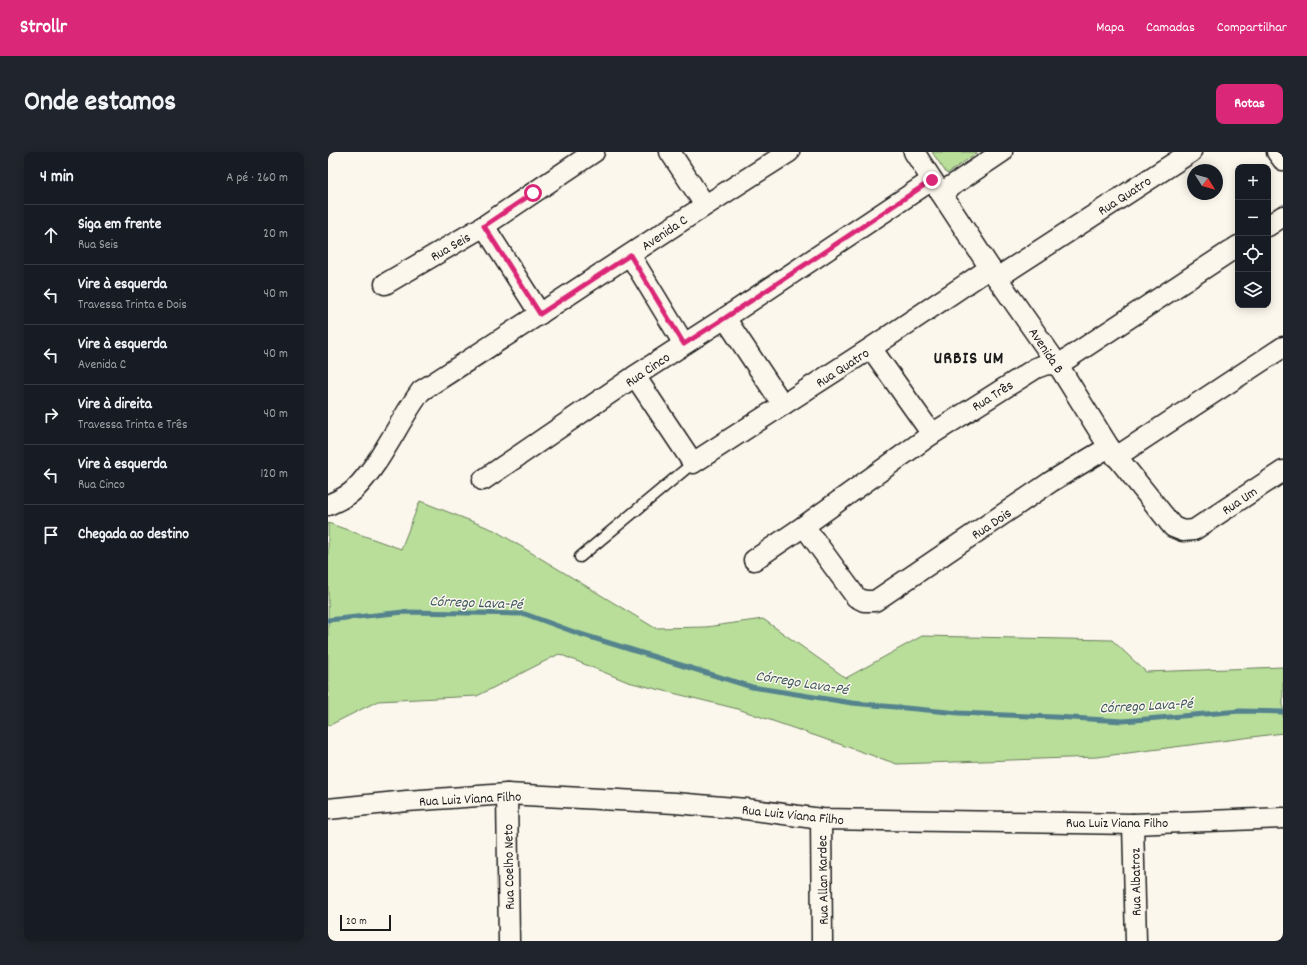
<!DOCTYPE html>
<html lang="pt">
<meta charset="utf-8">
<style>
:root{--surface:#171b24;--page:#20242c;--text:#f1f3f6;--muted:#9ea1a6;--line:#363941;--accent:#db2777}
body{margin:0;font-family:Dekko,sans-serif;background:var(--page);color:var(--text)}
.controls{position:absolute;right:12px;top:12px;display:grid;overflow:hidden;border-radius:8px;box-shadow:0 2px 10px #0003}
.controls button{width:36px;height:36px;display:grid;place-items:center;padding:0;border:0;border-bottom:1px solid var(--line);background:var(--surface);color:var(--text);font:20px sans-serif}
.compass{position:absolute;left:859px;top:12px;width:36px;height:36px;border-radius:50%;background:var(--surface);box-shadow:0 2px 10px #0003;rotate:127deg}
.scale{position:absolute;left:12px;bottom:10px;width:51px;box-sizing:border-box;padding-left:4px;border:2px solid #1c1c1c;border-top:0;font-size:11px;line-height:14px;white-space:nowrap;color:#1c1c1c;-webkit-text-stroke:3px #fbf7ec;paint-order:stroke}
.stop{position:absolute;width:12px;height:12px;margin:-9px;border:3px solid #db2777;border-radius:50%;background:#fff}
.stop.end{background:#db2777;border-color:#fff;box-shadow:0 1px 4px #0008}
.list{margin:0;padding:0;list-style:none}
h2{display:flex;justify-content:space-between;align-items:center;height:52px;margin:0;padding:0 16px;font-size:17px}
h2 small{font-size:13px;font-weight:400;color:var(--muted)}
.list li{display:grid;grid-template-columns:26px 1fr auto;gap:12px;align-items:center;box-sizing:border-box;height:60px;padding:0 16px;border-top:1px solid var(--line)}
.list b{display:block;font-size:15px;white-space:nowrap}
.list p{margin:0;font-size:13px;white-space:nowrap;color:var(--muted)}
.list em{font-size:13px;font-style:normal;color:var(--muted)}
.icon{flex:none;width:22px;height:22px;fill:none;stroke:currentColor;stroke-width:2;stroke-linecap:round;stroke-linejoin:round}
.map{position:relative;flex:none;width:955px;height:789px;overflow:hidden;border-radius:8px}
header{display:flex;align-items:center;gap:24px;box-sizing:border-box;height:56px;padding:0 20px;background:var(--accent);color:#fff}
header strong{font-size:19px}
nav{display:flex;gap:22px;margin-inline-start:auto;font-size:14px}
.intro{display:flex;align-items:center;justify-content:space-between;box-sizing:border-box;height:96px;padding:0 24px}
h1{margin:0;font-size:28px}
.button{padding:10px 18px;border-radius:8px;background:var(--accent);color:#fff;font-size:14px;font-weight:700}
main{display:flex;gap:24px;padding:0 24px}
aside{flex:1;background:var(--surface);border-radius:8px;box-shadow:0 2px 10px #0003}
.map>svg:first-child{display:block}
.green{fill:#b8de9a;stroke:#6a7d5b}
.lines{fill:none;stroke-linecap:round;stroke-linejoin:round}
.stream{stroke:#54838d;stroke-width:5}
.lane-casing{stroke:#1c1c1c;stroke-width:13}
.street-casing{stroke:#1c1c1c;stroke-width:23}
.lane{stroke:#fbf7ec;stroke-width:10}
.street{stroke:#fbf7ec;stroke-width:20}
.route{stroke:#db2777;stroke-width:5}
.labels{text-anchor:middle;stroke-width:3;stroke-linejoin:round;paint-order:stroke}
.street-label{font-size:14px;fill:#1c1c1c;stroke:#fbf7ec}
.water-label{font-size:15px;font-style:italic;fill:#3d585e;stroke:#fbf7ec}
.district-label{font-size:18px;font-weight:bold;letter-spacing:1px;fill:#1c1c1c;stroke:#fbf7ec}
</style>
<header>
<strong>Strollr</strong>
<nav><a>Mapa</a><a>Camadas</a><a>Compartilhar</a></nav>
</header>
<div class="intro"><h1>Onde estamos</h1><a class="button">Rotas</a></div>
<main>
<aside>
<h2>4 min<small>A pé · 260 m</small></h2>
<ul class="list">
<li><svg class="icon" aria-label="ahead" viewBox="0 0 24 24"><path d="M12 20V5M6 11l6-6 6 6"/></svg><div><b>Siga em frente</b><p>Rua Seis</p></div><em>20 m</em></li>
<li><svg class="icon" aria-label="left" viewBox="0 0 24 24"><path d="M17 20v-9H6M10 6l-5 5 5 5"/></svg><div><b>Vire à esquerda</b><p>Travessa Trinta e Dois</p></div><em>40 m</em></li>
<li><svg class="icon" aria-label="left" viewBox="0 0 24 24"><path d="M17 20v-9H6M10 6l-5 5 5 5"/></svg><div><b>Vire à esquerda</b><p>Avenida C</p></div><em>40 m</em></li>
<li><svg class="icon" aria-label="right" viewBox="0 0 24 24"><path d="M7 20v-9h11M14 6l5 5-5 5"/></svg><div><b>Vire à direita</b><p>Travessa Trinta e Três</p></div><em>40 m</em></li>
<li><svg class="icon" aria-label="left" viewBox="0 0 24 24"><path d="M17 20v-9H6M10 6l-5 5 5 5"/></svg><div><b>Vire à esquerda</b><p>Rua Cinco</p></div><em>120 m</em></li>
<li><svg class="icon" aria-label="arrive" viewBox="0 0 24 24"><path d="M6 21V4h12l-3 4 3 4H6"/></svg><div><b>Chegada ao destino</b></div></li>
</ul>
</aside>
<div class="map">
<svg width="955" height="789" viewBox="0 0 955 789">
<rect width="100%" height="100%" fill="#fbf7ec"/>
<filter id="ink" filterUnits="userSpaceOnUse"><feTurbulence type="fractalNoise" baseFrequency=".025" numOctaves="2"/><feDisplacementMap in="SourceGraphic" scale="8" xChannelSelector="R" yChannelSelector="G"/><feConvolveMatrix kernelMatrix="1 2 1 2 8 2 1 2 1" color-interpolation-filters="sRGB"/></filter>
<g filter="url(#ink)">
<!-- green -->
<g class="green">
<path d="M604,0H650L619,22Z"/>
<path d="M92,349L166,378L327,476L378,475L435,467L518,526L594,484L784,488L818,520L955,515V581L769,605L569,612L410,557L300,530L231,502L149,544L50,549L0,574V371L73,397Z"/>
</g>
<g class="lines">
<!-- stream -->
<path class="stream" d="M0,468L76,460L197,462L249,481L424,535L524,551L631,561L727,565L795,569L912,559L955,560"/>
<!-- lane casing -->
<g class="lane-casing">
<path id="lane" d="M252,405L365,311"/>
</g>
<!-- street casing -->
<g class="street-casing">
<g id="street">
<path d="M342,0L377,53"/>
<path d="M586,0L662,116L730,213L781,295L845,375L855,379L866,378L955,319"/>
<path d="M949,0L955,8"/>
<path d="M613,41L674,0"/>
<path d="M156,74L212,162"/>
<path d="M940,74L955,64"/>
<path d="M302,103L356,192"/>
<path d="M669,126L863,0"/>
<path d="M57,132L156,74L266,0"/>
<path d="M397,166L455,253"/>
<path d="M543,196L604,282"/>
<path d="M307,224L365,311L543,196L662,116"/>
<path d="M788,305L955,195"/>
<path d="M155,328L307,224L397,166L604,28"/>
<path d="M0,353C9,349 19,345 26,338C54,310 70,270 93,239C216,160 337,78 461,0"/>
<path d="M476,374L528,445L536,449H547L724,329L781,295"/>
<path d="M426,408L476,374L604,282L708,216L719,212L730,213L910,94"/>
<path d="M179,642L181,789"/>
<path d="M0,657L79,649L179,642L347,651L418,657L493,667L805,672L955,666"/>
<path d="M493,667L494,789"/>
<path d="M805,672L808,789"/>
</g>
</g>
<!-- lane -->
<use href="#lane" class="lane"/>
<!-- street -->
<use href="#street" class="street"/>
</g>
</g>
<g class="lines" filter="url(#ink)">
<!-- route -->
<path class="route" d="M205,41L156,74L212,162L302,103L356,192L397,166L604,28"/>
</g>
<g class="labels">
<!-- street labels -->
<g class="street-label">
<text transform="translate(796 43) rotate(-33)" y="5">Rua Quatro</text>
<text transform="translate(336 80) rotate(-34)" y="5">Avenida C</text>
<text transform="translate(122 94) rotate(-30)" y="5">Rua Seis</text>
<text transform="translate(719 198) rotate(56)" y="5">Avenida B</text>
<text transform="translate(514 215) rotate(-33)" y="5">Rua Quatro</text>
<text transform="translate(319 217) rotate(-34)" y="5">Rua Cinco</text>
<text transform="translate(664 243) rotate(-32)" y="5">Rua Três</text>
<text transform="translate(911 348) rotate(-34)" y="5">Rua Um</text>
<text transform="translate(663 371) rotate(-34)" y="5">Rua Dois</text>
<text transform="translate(142 646) rotate(-3)" y="5">Rua Luiz Viana Filho</text>
<text transform="translate(465 662) rotate(6)" y="5">Rua Luiz Viana Filho</text>
<text x="789" y="675">Rua Luiz Viana Filho</text>
<text transform="translate(180 715) rotate(-91)" y="5">Rua Coelho Neto</text>
<text transform="translate(494 728) rotate(-91)" y="5">Rua Allan Kardec</text>
<text transform="translate(807 730) rotate(-91)" y="5">Rua Albatroz</text>
</g>
<!-- water labels -->
<g class="water-label">
<text transform="translate(148 450) rotate(2)" y="5">Córrego Lava-Pé</text>
<text transform="translate(474 530) rotate(9)" y="5">Córrego Lava-Pé</text>
<text transform="translate(818 553) rotate(-3)" y="5">Córrego Lava-Pé</text>
</g>
<!-- district labels -->
<g class="district-label">
<text x="641" y="211">URBIS UM</text>
</g>
</g>
</svg>
<div class="controls">
<button>+</button>
<button>−</button>
<button><svg class="icon" aria-label="locate" viewBox="0 0 24 24"><circle cx="12" cy="12" r="6"/><path d="M12 2v4M12 18v4M2 12h4M18 12h4"/></svg></button>
<button><svg class="icon" aria-label="layers" viewBox="0 0 24 24"><path d="M12 4l9 5-9 5-9-5zM3 14l9 5 9-5"/></svg></button>
</div>
<svg class="compass" viewBox="-18 -18 36 36"><path d="M0-13l5 13h-10z" fill="#e53935"/><path d="M0 13l5-13h-10z" fill="#9ea1a6"/></svg>
<div class="scale">20 m</div>
<div class="stop" style="left:205px;top:41px"></div>
<div class="stop end" style="left:604px;top:28px"></div>
</div>
</main>
